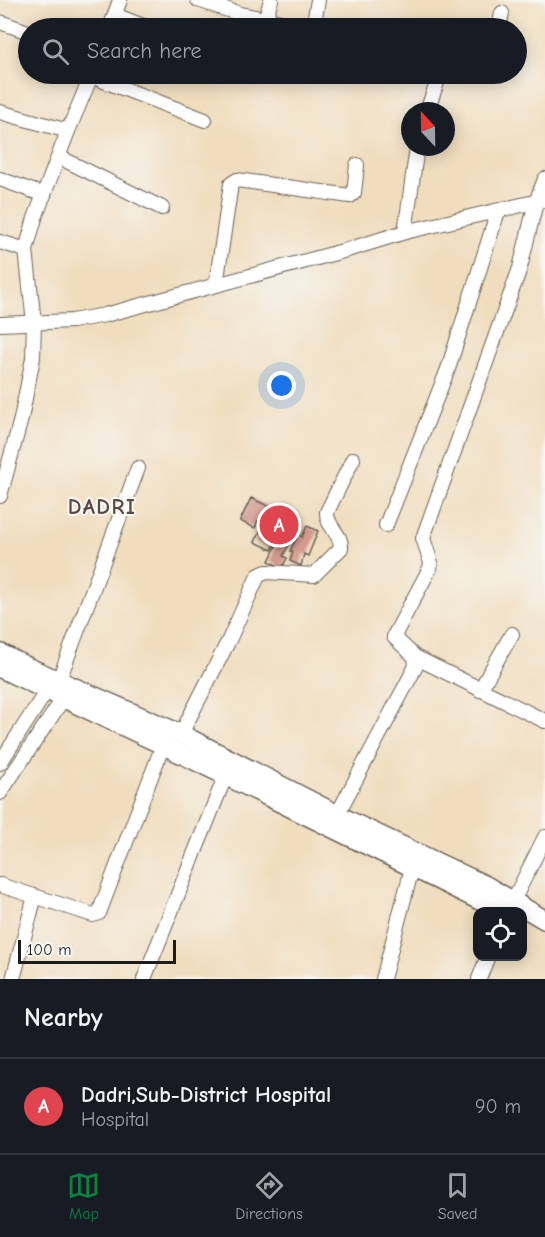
<!DOCTYPE html>
<style>
:root{--surface:#171b24;--page:#20242c;--text:#f1f3f6;--muted:#9ea1a6;--line:#363941;--accent:#0b8043}
body{margin:0;font-family:"Comic Neue",sans-serif;background:var(--page);color:var(--text)}
.controls{position:absolute;right:18px;bottom:18px;display:grid;overflow:hidden;border-radius:12px;box-shadow:0 3px 15px #0003}
.controls button{width:54px;height:54px;display:grid;place-items:center;padding:0;border:0;border-bottom:2px solid var(--line);background:var(--surface);color:var(--text);font:30px sans-serif}
.compass{position:absolute;left:401px;top:102px;width:54px;height:54px;border-radius:50%;background:var(--surface);box-shadow:0 3px 15px #0003;rotate:338deg}
.scale{position:absolute;left:18px;bottom:15px;width:158px;box-sizing:border-box;padding-left:6px;border:3px solid #1c1c1c;border-top:0;font-size:16px;line-height:21px;white-space:nowrap;color:#1c1c1c;-webkit-text-stroke:4px #f6f6f2;paint-order:stroke}
.you{position:absolute;left:282px;top:386px;width:21px;height:21px;margin:-15px;border:4px solid #fff;border-radius:50%;background:#1a73e8;box-shadow:0 0 0 9px #1a73e833}
.badge{display:grid;place-items:center;width:39px;height:39px;border-radius:50%;background:var(--accent);color:#fff;font-size:20px;font-weight:700}
.pin{position:absolute;translate:-50% -50%;border:3px solid #fff;box-shadow:0 2px 6px #0006}
.list{margin:0;padding:0;list-style:none}
h2{display:flex;justify-content:space-between;align-items:center;height:78px;margin:0;padding:0 24px;font-size:26px}
h2 small{font-size:20px;font-weight:400;color:var(--muted)}
.list li{display:grid;grid-template-columns:39px 1fr auto;gap:18px;align-items:center;box-sizing:border-box;height:96px;padding:0 24px;border-top:2px solid var(--line)}
.list b{display:block;font-size:22px;white-space:nowrap}
.list p{margin:0;font-size:20px;white-space:nowrap;color:var(--muted)}
.list em{font-size:20px;font-style:normal;color:var(--muted)}
.icon{flex:none;width:33px;height:33px;fill:none;stroke:currentColor;stroke-width:2;stroke-linecap:round;stroke-linejoin:round}
.map{position:relative;flex:none;width:545px;height:979px;overflow:hidden}
.search{position:absolute;background:var(--surface);box-shadow:0 3px 15px #0003;left:18px;right:18px;top:18px;height:66px;display:flex;align-items:center;gap:15px;box-sizing:border-box;padding:0 21px;border-radius:33px;color:var(--muted);font-size:22px}
.sheet{height:174px;background:var(--surface)}
nav{display:flex;justify-content:space-around;align-items:center;box-sizing:border-box;height:84px;border-top:2px solid var(--line);background:var(--surface);font-size:16px;color:var(--muted)}
nav a{display:grid;justify-items:center;gap:3px}
nav .on{color:var(--accent)}
.map>svg:first-child{display:block}
.building{fill:#d2978c}
.lines{fill:none;stroke-linecap:round;stroke-linejoin:round}
.minor-casing{stroke:#666055;stroke-width:16}
.major-casing{stroke:#666055;stroke-width:21}
.minor{stroke:#fff;stroke-width:14}
.major{stroke:#fff;stroke-width:18}
.labels{text-anchor:middle;stroke-width:4.5;stroke-linejoin:round;paint-order:stroke}
.district-label{font-size:22px;font-weight:bold;letter-spacing:1.5px;fill:#5c4743;stroke:#f6f6f2}
</style>
<div class="map">
<svg width="545" height="979" viewBox="0 0 545 979">
<rect width="100%" height="100%" fill="#f6f6f2"/>
<filter id="ink" filterUnits="userSpaceOnUse"><feTurbulence type="fractalNoise" baseFrequency=".0167" numOctaves="2"/><feDisplacementMap in="SourceGraphic" scale="12" xChannelSelector="R" yChannelSelector="G"/><feConvolveMatrix kernelMatrix="1 2 1 2 8 2 1 2 1" color-interpolation-filters="sRGB"/></filter>
<filter id="wash" filterUnits="userSpaceOnUse"><feTurbulence type="fractalNoise" baseFrequency=".008" numOctaves="4" result="noise"/><feDisplacementMap in="SourceGraphic" scale="24" xChannelSelector="R" yChannelSelector="G"/><feGaussianBlur stdDeviation="1.35" result="paint"/><feColorMatrix in="noise" values="0 0 0 0 0 0 0 0 0 0 0 0 0 0 0 0 0 1.4 0 .05"/><feComposite in="paint" operator="in"/></filter>
<g filter="url(#wash)">
<rect width="100%" height="100%" fill="#f0ddbe"/>
<g id="blocks">
<!-- building -->
<path class="building" d="M251,498L281,512L278,518L286,522L284,526L291,530L292,527L297,530L296,532L302,537L307,526L318,531L308,556L304,554L301,566L290,561L293,552L290,551L296,539L293,537L283,556L287,558L282,568L269,561L283,532L281,531L272,550L255,542L264,523L258,521L255,528L240,521Z"/>
</g>
</g>
<g filter="url(#ink)">
<use href="#blocks" fill-opacity="0" stroke="#666055" stroke-width="1.5"/>
<g class="lines">
<!-- minor casing -->
<g class="minor-casing">
<g id="minor">
<path d="M198,0L240,14L312,28"/>
<path d="M115,15L148,28"/>
<path d="M265,20L271,0"/>
<path d="M0,22L28,32"/>
<path d="M110,28L120,0"/>
<path d="M313,28L318,0"/>
<path d="M499,28L502,13"/>
<path d="M91,76L205,120"/>
<path d="M427,111L440,74"/>
<path d="M0,112L68,131"/>
<path d="M59,157L162,208"/>
<path d="M0,179L44,195"/>
<path d="M405,232L417,147"/>
<path d="M0,242L26,250"/>
<path d="M216,285L231,184L237,180L350,196L354,193L357,165"/>
<path d="M0,324L72,321L105,315L347,250L405,232L543,200"/>
<path d="M0,496L21,419L33,358L34,323L26,250L35,218L68,131L92,74"/>
<path d="M386,525L448,369L498,211"/>
<path d="M415,657L545,721"/>
<path d="M56,688L138,468"/>
<path d="M480,690L512,634"/>
<path d="M181,734L229,640L258,576L266,572L314,575L341,548C342,533 326,527 327,512L353,459"/>
<path d="M0,763L51,684"/>
<path d="M0,793L69,690"/>
<path d="M338,813L416,666L415,657L394,637L395,634L430,568L431,563L423,538L520,268L536,202L545,179"/>
<path d="M0,885L93,915L99,913L163,745"/>
<path d="M513,901L545,837"/>
<path d="M13,979L35,896"/>
<path d="M144,979L229,767"/>
<path d="M383,979L412,868"/>
<path d="M479,979L488,956"/>
</g>
</g>
<!-- major casing -->
<g class="major-casing">
<g id="major">
<path d="M0,653L28,667L181,734L358,825L487,886L545,920"/>
<path d="M0,668L163,745L503,912"/>
</g>
</g>
<!-- minor -->
<use href="#minor" class="minor"/>
<!-- major -->
<use href="#major" class="major"/>
</g>
</g>
<g class="labels">
<!-- district labels -->
<g class="district-label">
<text x="102" y="514">DADRI</text>
</g>
</g>
</svg>
<div class="controls">
<button><svg class="icon" aria-label="locate" viewBox="0 0 24 24"><circle cx="12" cy="12" r="6"/><path d="M12 2v4M12 18v4M2 12h4M18 12h4"/></svg></button>
</div>
<svg class="compass" viewBox="-18 -18 36 36"><path d="M0-13l5 13h-10z" fill="#e53935"/><path d="M0 13l5-13h-10z" fill="#9ea1a6"/></svg>
<div class="scale">100 m</div>
<div class="you"></div>
<div class="pin badge" style="left:279px;top:525px;background:#e0444e">A</div>
<div class="search"><svg class="icon" aria-label="search" viewBox="0 0 24 24"><circle cx="10" cy="10" r="6"/><path d="M15 15l6 6"/></svg>Search here</div>
</div>
<section class="sheet">
<h2>Nearby<small></small></h2>
<ul class="list">
<li><span class="badge" style="background:#e0444e">A</span><div><b>Dadri,Sub-District Hospital</b><p>Hospital</p></div><em>90 m</em></li>
</ul>
</section>
<nav>
<a class="on"><svg class="icon" aria-label="map" viewBox="0 0 24 24"><path d="M3 6l6-2 6 2 6-2v14l-6 2-6-2-6 2zM9 4v14M15 6v14"/></svg>Map</a>
<a><svg class="icon" aria-label="directions" viewBox="0 0 24 24"><path d="M12 3l9 9-9 9-9-9zM9 14v-3h6M13 9l2 2-2 2"/></svg>Directions</a>
<a><svg class="icon" aria-label="saved" viewBox="0 0 24 24"><path d="M7 4h10v16l-5-4-5 4z"/></svg>Saved</a>
</nav>
